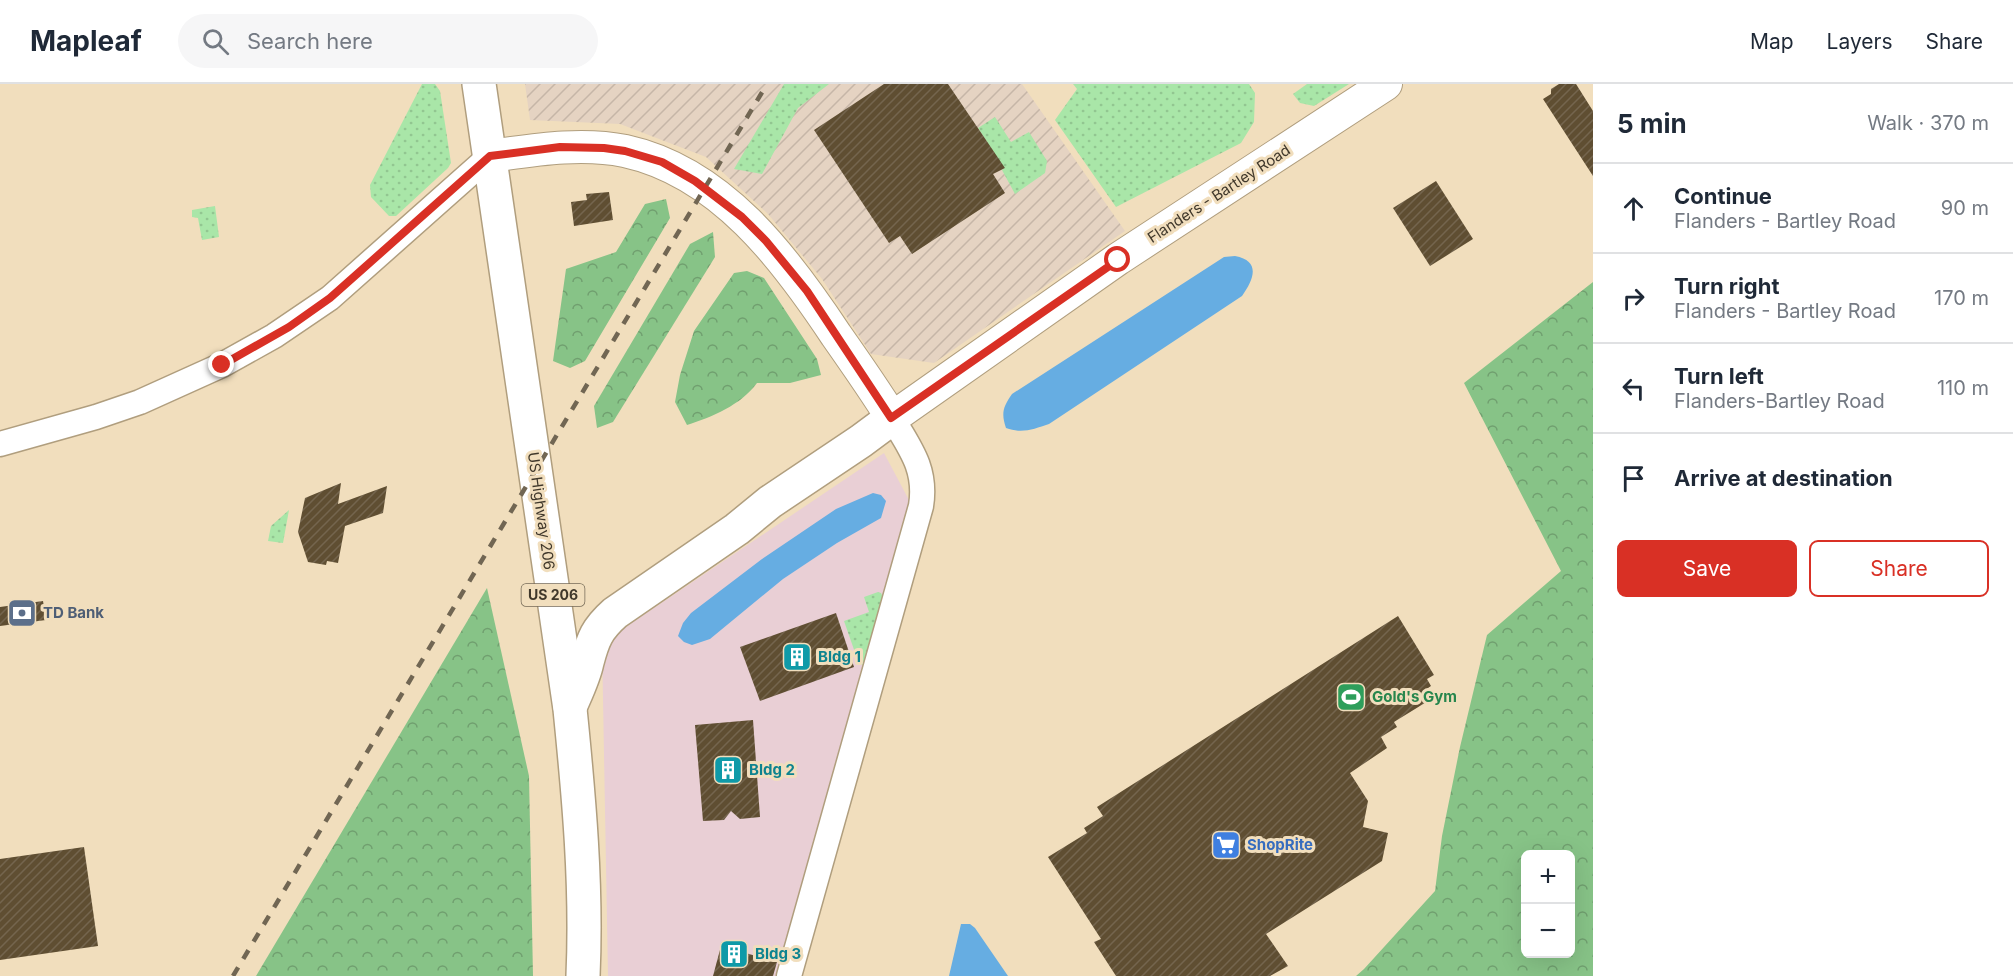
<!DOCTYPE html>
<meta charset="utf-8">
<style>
:root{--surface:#fff;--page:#f6f6f7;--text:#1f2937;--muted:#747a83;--line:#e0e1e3;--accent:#d93025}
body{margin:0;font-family:Inter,sans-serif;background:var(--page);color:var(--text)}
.controls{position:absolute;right:18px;bottom:18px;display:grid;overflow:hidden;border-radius:9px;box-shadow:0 6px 24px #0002}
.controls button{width:54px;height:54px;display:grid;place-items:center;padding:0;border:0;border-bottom:2px solid var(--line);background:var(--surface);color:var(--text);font:30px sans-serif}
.stop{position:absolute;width:18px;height:18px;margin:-14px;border:4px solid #d93025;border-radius:50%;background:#fff}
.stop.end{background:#d93025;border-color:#fff;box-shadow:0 2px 6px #0008}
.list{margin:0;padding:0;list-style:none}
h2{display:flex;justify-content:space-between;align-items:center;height:78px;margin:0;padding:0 24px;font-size:26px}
h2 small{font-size:20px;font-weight:400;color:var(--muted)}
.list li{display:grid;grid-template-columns:39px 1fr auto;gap:18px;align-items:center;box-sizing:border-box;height:90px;padding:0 24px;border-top:2px solid var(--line)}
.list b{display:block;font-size:22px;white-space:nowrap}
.list p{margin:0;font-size:20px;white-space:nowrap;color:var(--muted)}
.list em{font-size:20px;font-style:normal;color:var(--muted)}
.actions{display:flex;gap:12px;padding:18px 24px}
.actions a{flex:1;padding:14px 0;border:2px solid var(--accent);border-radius:9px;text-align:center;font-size:21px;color:var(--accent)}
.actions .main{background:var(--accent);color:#fff}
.icon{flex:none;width:33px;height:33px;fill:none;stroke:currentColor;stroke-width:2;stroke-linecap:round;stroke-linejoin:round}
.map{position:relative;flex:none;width:1593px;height:892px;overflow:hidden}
header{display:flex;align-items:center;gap:36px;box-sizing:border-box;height:84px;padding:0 30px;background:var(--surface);border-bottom:2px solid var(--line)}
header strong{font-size:28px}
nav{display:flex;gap:33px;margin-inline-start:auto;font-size:21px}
.search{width:420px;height:54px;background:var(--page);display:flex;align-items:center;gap:15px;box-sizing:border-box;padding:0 21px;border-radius:33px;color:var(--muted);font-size:22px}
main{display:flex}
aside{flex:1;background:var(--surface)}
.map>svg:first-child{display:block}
.commercial{fill:#e9cfd5}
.industrial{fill:url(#industrial-furrows)}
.grass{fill:url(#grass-dots)}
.forest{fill:url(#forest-crowns);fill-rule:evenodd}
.water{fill:#66ade2}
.building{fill:url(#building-hatch)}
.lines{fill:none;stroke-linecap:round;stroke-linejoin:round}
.minor-casing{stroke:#b09e7e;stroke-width:27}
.major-casing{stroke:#b09e7e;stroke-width:34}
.highway-casing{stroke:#b09e7e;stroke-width:36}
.minor{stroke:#fff;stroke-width:24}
.major{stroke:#fff;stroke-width:32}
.highway{stroke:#fff;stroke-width:33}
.rail{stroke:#716653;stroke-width:4.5;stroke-dasharray:10 10;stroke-linecap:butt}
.route{stroke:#d93025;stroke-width:8}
.labels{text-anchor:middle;stroke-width:6;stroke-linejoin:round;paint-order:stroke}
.shield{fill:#f1debd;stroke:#756a57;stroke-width:1.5}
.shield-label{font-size:14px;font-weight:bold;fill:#40382b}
.street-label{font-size:15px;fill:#40382b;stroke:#f1debd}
.service-label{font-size:15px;font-weight:bold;fill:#4e5e75;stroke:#f1debd;text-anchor:start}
.culture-label{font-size:15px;font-weight:bold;fill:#0d838f;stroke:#f1debd;text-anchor:start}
.leisure-label{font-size:15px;font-weight:bold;fill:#27864d;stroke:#f1debd;text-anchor:start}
.shop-label{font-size:15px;font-weight:bold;fill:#366cbe;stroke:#f1debd;text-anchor:start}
</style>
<header>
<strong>Mapleaf</strong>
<div class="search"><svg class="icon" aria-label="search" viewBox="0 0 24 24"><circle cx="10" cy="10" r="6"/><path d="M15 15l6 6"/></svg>Search here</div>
<nav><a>Map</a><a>Layers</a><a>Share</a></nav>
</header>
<main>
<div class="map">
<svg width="1593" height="892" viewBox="0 0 1593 892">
<defs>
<pattern id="industrial-furrows" width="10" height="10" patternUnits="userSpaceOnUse" patternTransform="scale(1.5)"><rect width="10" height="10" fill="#e5d3c2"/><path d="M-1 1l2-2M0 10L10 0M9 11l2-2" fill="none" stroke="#c6b6a7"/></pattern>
<pattern id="grass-dots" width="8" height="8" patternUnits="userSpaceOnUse" patternTransform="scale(1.5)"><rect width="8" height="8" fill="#a9e6a8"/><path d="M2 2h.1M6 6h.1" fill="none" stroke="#92c691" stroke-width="1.8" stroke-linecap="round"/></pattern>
<pattern id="forest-crowns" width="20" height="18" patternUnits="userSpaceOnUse" patternTransform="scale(1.5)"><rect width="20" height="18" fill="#87c387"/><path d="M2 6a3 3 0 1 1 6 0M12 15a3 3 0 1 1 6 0" fill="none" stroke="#709f6f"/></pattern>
<pattern id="building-hatch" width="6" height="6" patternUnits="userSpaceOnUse" patternTransform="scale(1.5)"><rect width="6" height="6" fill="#5f4e32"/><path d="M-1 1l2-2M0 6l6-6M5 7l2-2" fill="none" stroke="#74654e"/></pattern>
</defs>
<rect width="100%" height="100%" fill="#f1debd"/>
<!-- commercial -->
<path class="commercial" d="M884,369L910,418L776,892H608L602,559Z"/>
<!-- industrial -->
<path class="industrial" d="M525,0H1022L1125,147L934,279L871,270L822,195L768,130L706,73L620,40L530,36Z"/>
<!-- grass -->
<g class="grass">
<path d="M422,0H435L440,7L451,79L448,84L396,132H389L371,113L370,101Z"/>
<path d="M784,0H829L798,24L762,90L734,85Z"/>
<path d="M1073,0H1249L1255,9L1254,38L1241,59L1116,123L1055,36L1077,5Z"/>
<path d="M1307,0H1349L1314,22L1300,19L1293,10Z"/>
<path d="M995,33L1011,58L1029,48L1047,77L1045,89L1015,110L1002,86L1004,84L978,44Z"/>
<path d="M215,122L219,153L202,156L198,134L192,133V126Z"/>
<path d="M289,426L283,459L268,457L271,442Z"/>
<path d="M878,508L881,509L884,515L865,581L859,580L844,537L869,528L864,513Z"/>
</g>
<!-- forest -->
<g class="forest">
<path d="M666,115L670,134L585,277L570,284L553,277L566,185L616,168L645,120Z"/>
<path d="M713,148L715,173L613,338L597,344L594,322L690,160Z"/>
<path d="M747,187L764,194L817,275L821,291L790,299H757C741,321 712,333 687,341L675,318L680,291L694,247L734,189Z"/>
<path d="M1593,198V892H1356L1364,885L1435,807L1442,752L1460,663L1487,551L1561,487L1464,299ZM1526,770H1570V870H1526Z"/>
<path d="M487,504L529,692L533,892H256Z"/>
</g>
<!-- water -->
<g class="water">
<path d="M1235,172C1261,177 1254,195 1242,212L1049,340C1034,345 1022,350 1006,344C1001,329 1003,323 1012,310L1224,173Z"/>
<path d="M873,409L881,411L886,417L881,434L837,459L783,495L710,555L692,561L684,558L678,552L683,539L691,529L762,475L836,425Z"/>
<path d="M961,840H970L975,844L1008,892H949Z"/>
</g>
<!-- building -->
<g class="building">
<path d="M884,0H948L1005,84L993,90L1005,109L912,170L900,152L889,159L814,46Z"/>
<path d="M1559,0H1576L1593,27V92L1543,15L1551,10V5Z"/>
<path d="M1436,97L1473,155L1430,182L1393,124Z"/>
<path d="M609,108L613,136L574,142L571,118L587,116L586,110Z"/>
<path d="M341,399L338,420L387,402L383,429L345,442L338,479L327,477L326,481L308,478L298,448L305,414Z"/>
<path d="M43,517L46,536L0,542V523Z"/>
<path d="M836,529L854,583L760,617L740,563Z"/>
<path d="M1398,532L1434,591L1427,595L1431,602L1422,608L1428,617L1394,638L1397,643L1381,653L1387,664L1350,689L1368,717L1363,743L1388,749L1382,777L1266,850L1288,882L1270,892H1116L1094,858L1101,855L1048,773L1087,749L1084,744L1103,732L1097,723Z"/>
<path d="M753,636L760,733L740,735L731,727L724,736L703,737L695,641Z"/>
<path d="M84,763L98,862L0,876V775Z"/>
<path d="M721,862L777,878L773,892H713Z"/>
</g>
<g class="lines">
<!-- minor casing -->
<g class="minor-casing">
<g id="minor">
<path d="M0,360L96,333L140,318L222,281L274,252L330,214L490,72"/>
<path d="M789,892L921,422C927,385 910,364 892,334"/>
</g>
</g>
<!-- major casing -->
<g class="major-casing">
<path id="major" d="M490,72C534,66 581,58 625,67C721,88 785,174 836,251C855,278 874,305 892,334L1118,175L1386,0"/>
</g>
<!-- highway casing -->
<g class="highway-casing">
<g id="highway">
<path d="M479,0L570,625C579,714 587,802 583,892"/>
<path d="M570,623C576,609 584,593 587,578C593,555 597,545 615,529L737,445L770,418L861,357L892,334"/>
</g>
</g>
<!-- minor -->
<use href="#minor" class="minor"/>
<!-- major -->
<use href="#major" class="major"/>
<!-- highway -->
<use href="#highway" class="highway"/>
<!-- rail -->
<path class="rail" d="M233,892L767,0"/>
</g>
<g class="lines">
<!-- route -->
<path class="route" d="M222,281L289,243L330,214L490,72L560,63L604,64L625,67L662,78L695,97L742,133L766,157L807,207L891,334L1118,176"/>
</g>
<!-- icons -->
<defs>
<g id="bank-square" transform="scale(1.5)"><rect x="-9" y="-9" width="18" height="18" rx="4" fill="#5c6f8a" stroke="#f1debd"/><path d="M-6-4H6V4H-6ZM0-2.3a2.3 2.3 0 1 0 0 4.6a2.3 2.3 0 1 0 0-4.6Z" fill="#fff"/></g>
<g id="building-square" transform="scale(1.5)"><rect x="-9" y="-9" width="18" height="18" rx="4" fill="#0f9aa8" stroke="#f1debd"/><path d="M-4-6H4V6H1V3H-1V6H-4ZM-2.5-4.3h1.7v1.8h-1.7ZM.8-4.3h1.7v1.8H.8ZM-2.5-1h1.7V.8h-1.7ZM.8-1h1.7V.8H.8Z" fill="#fff"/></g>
<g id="stadium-square" transform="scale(1.5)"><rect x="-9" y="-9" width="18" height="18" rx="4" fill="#2e9e5b" stroke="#f1debd"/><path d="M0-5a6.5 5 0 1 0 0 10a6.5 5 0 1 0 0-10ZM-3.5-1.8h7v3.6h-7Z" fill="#fff"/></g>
<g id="supermarket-square" transform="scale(1.5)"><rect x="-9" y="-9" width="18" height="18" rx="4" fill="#3f7fe0" stroke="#f1debd"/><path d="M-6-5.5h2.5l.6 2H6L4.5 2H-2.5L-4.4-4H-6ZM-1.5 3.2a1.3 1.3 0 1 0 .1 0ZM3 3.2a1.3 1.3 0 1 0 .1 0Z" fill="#fff"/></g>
</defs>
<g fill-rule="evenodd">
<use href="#bank-square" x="22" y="529"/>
<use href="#building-square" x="797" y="573"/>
<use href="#stadium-square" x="1351" y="613"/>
<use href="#building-square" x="728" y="686"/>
<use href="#supermarket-square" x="1226" y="761"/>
<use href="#building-square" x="734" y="870"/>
</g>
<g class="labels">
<!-- shield labels -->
<rect class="shield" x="521.5" y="500" width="63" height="22" rx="4.5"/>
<g class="shield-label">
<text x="553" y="516">US 206</text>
</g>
<!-- street labels -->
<g class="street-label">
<text transform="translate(1219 110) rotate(-33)" y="5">Flanders - Bartley Road</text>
<text transform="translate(541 427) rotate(82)" y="5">US Highway 206</text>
</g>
<!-- service labels -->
<g class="service-label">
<text x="43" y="534">TD Bank</text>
</g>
<!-- culture labels -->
<g class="culture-label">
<text x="818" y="578">Bldg 1</text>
<text x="749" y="691">Bldg 2</text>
<text x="755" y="875">Bldg 3</text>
</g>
<!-- leisure labels -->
<g class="leisure-label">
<text x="1372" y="618">Gold's Gym</text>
</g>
<!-- shop labels -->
<g class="shop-label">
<text x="1247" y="766">ShopRite</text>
</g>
</g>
</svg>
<div class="controls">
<button>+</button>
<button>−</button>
</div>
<div class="stop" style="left:1118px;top:176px"></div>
<div class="stop end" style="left:222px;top:281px"></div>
</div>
<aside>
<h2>5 min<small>Walk · 370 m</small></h2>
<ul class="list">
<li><svg class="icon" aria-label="ahead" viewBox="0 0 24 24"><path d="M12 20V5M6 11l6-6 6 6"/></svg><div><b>Continue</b><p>Flanders - Bartley Road</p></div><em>90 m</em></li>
<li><svg class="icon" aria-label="right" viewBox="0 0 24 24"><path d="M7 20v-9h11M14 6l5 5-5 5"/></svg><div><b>Turn right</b><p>Flanders - Bartley Road</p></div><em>170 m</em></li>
<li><svg class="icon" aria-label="left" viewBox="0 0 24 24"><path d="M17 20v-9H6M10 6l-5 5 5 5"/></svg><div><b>Turn left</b><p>Flanders-Bartley Road</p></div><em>110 m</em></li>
<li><svg class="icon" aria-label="arrive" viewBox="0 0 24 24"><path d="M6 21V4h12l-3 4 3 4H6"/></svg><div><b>Arrive at destination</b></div></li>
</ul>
<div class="actions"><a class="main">Save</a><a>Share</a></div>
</aside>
</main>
